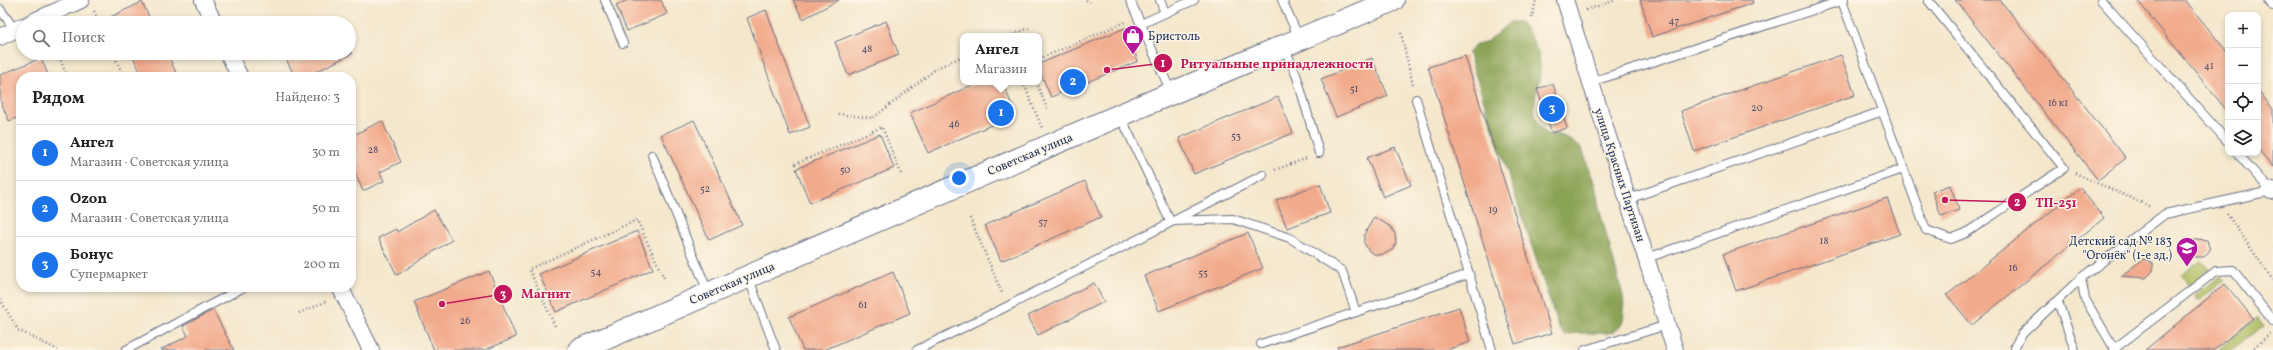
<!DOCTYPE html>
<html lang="ru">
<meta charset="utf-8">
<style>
:root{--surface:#fff;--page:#f2f2f2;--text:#222;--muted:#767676;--line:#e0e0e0;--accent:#1a73e8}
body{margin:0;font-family:Vollkorn,serif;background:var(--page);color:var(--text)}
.controls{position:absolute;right:12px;top:12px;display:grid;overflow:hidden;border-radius:8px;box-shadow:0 2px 6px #0003}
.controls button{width:36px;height:36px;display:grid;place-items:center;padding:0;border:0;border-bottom:1px solid var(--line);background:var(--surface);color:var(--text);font:20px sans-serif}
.you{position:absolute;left:959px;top:178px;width:14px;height:14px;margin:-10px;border:3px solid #fff;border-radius:50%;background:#1a73e8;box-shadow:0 0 0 6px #1a73e833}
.badge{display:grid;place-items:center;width:26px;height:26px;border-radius:50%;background:var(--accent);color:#fff;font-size:13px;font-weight:700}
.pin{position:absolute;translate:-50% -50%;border:2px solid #fff;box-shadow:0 1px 4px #0006}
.popup{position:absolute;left:960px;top:33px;width:82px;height:52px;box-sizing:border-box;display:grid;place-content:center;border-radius:8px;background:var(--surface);filter:drop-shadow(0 1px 3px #0005);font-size:13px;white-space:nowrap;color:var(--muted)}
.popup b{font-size:15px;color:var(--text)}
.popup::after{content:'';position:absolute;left:50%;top:100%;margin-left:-8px;border:8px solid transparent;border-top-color:var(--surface)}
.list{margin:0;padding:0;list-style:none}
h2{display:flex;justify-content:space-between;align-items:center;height:52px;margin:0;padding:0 16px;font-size:17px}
h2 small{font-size:13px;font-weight:400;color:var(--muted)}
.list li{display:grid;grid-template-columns:26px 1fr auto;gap:12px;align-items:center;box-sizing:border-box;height:56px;padding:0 16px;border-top:1px solid var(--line)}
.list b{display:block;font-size:15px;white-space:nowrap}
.list p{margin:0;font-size:13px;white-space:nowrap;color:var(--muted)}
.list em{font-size:13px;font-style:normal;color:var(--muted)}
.icon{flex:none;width:22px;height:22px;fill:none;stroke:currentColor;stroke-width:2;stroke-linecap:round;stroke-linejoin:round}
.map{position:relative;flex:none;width:2273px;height:350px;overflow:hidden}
.search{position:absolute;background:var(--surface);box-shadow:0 2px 6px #0003;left:16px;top:16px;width:340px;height:44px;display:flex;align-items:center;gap:10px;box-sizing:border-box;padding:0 14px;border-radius:22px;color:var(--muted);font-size:15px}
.panel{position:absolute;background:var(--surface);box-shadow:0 2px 6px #0003;left:16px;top:72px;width:340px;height:220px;border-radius:16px}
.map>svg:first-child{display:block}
.green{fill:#aebb5d;stroke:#64755e}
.forest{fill:#8aa354;stroke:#526959}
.building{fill:#f2aa8c}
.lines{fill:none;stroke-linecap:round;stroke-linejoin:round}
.lane-casing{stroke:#676f84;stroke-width:10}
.street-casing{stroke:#676f84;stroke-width:18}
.primary-casing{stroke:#676f84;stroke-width:24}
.path{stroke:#676f84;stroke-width:2.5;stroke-dasharray:1 3;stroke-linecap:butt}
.lane{stroke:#fff;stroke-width:8}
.street{stroke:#fff;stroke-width:16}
.primary{stroke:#fff;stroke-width:22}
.labels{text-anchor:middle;stroke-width:3;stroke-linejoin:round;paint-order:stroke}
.number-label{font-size:10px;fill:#514e6a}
.poi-label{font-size:12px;fill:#1b2f5e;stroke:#fcf5e5;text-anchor:start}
.street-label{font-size:12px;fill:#1b2f5e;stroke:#fcf5e5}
.leader{fill:none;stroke:#c2185b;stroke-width:1.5}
.callout-dot{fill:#c2185b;stroke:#fcf5e5;stroke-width:1.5}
.mark-label{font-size:12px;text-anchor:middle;font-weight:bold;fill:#fff}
.callout-label{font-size:13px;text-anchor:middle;font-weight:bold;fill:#c2185b;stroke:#fcf5e5;stroke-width:3;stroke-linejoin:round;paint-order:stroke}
</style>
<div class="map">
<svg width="2273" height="350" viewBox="0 0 2273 350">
<rect width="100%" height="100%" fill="#fcf5e5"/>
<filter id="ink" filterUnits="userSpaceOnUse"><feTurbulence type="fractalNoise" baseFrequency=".025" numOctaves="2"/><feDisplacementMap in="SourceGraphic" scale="8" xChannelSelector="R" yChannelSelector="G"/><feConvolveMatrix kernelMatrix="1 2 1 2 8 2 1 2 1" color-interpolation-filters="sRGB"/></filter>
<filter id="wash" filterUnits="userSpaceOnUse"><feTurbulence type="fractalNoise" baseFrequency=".012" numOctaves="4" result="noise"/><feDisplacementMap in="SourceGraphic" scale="16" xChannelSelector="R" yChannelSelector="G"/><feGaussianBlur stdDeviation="0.9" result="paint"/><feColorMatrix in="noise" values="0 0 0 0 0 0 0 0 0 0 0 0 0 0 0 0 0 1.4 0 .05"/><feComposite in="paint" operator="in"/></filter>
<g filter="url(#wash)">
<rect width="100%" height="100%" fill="#f4e7cc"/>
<!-- green -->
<g class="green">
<path d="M2201,261L2210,269L2188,287L2181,275Z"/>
<path d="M2221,276L2224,281L2199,300L2195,295Z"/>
<path d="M2257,317L2264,326L2231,350H2218Z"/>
</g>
<!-- forest -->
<path class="forest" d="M1510,22H1520C1529,32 1540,51 1540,65C1541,95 1523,108 1547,135L1557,134L1567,138L1582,149L1596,188L1599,208L1623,296C1630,350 1599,327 1564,335L1558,326L1468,52L1477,44L1488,41Z"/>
<g id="blocks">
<!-- building -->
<g class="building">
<path d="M628,0H661L667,14L627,31L616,5Z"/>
<path d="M793,0H839L803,19Z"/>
<path d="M1640,0H1752L1753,3L1652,37Z"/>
<path d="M1955,0H2000L2126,158L2098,180Z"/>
<path d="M2137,0H2185L2228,53V112Z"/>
<path d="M142,2L152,23H98Z"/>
<path d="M766,10L810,127L790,135L747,18Z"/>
<path d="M886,21L899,55L848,75L835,42Z"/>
<path d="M1125,28L1138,61L1051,97L1039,69V64Z"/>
<path d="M131,53H167L178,77H143Z"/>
<path d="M283,53H353L306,77H295Z"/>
<path d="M1841,55L1855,95L1694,151L1681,111Z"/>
<path d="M1465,56L1552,333L1515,344L1428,67Z"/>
<path d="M41,58L49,77H21V116L9,121L0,100V75Z"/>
<path d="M1372,58L1388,96L1336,117L1321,79Z"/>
<path d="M979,82H1002L1016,114L928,153L910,113Z"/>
<path d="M1553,84L1567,128L1552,133L1537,89Z"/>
<path d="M2258,90L2273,109V167L2258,149Z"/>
<path d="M1278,97L1293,133L1194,174L1179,138Z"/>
<path d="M694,120L742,225L709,240L661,135Z"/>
<path d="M382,121L401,162L380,172L384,181L363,191L351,164V136Z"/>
<path d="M880,134L894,168L810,203L796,169Z"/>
<path d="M1395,147L1411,185L1383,197L1367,158Z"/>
<path d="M1085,181L1101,217L1001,261L985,225Z"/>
<path d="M1320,184L1330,213L1287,228L1276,200Z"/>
<path d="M1950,185L1959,210L1941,216L1932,191Z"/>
<path d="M2080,188L2104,218L1972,325L1947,295Z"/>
<path d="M1887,198L1900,234L1736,291L1723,254Z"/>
<path d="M434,210L452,240L397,275L378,238L396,229L397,232Z"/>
<path d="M1374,217L1391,227L1395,234L1396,243L1392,250L1384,254L1376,255L1369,251L1364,243V235Z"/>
<path d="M637,231L653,269L556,312L539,274Z"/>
<path d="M1248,233L1263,268L1159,311L1144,276Z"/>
<path d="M2196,239L2207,240L2210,250L2204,257H2195L2189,247Z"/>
<path d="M2143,259L2153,263V271L2146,278L2121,276Z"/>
<path d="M489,271L516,337L485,350H434L414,302Z"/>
<path d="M893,272L910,313L824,350H803L789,317Z"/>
<path d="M1094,283L1104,302L1038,335L1028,316Z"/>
<path d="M2225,284L2253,318L2214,350H2145Z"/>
<path d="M1459,307L1470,342L1446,350H1338L1337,347Z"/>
<path d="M213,310L234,350H160L188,336L183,326Z"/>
</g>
</g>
</g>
<g filter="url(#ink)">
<use href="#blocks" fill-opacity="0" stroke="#676f84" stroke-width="1"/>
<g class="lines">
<!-- lane casing -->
<g class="lane-casing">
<g id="lane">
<path d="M605,0L623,43"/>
<path d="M1130,0L1171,92"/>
<path d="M1160,0L1165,13L1194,0"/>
<path d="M1282,0L1299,38"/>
<path d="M2101,0L2228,142"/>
<path d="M2268,0L2273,6"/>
<path d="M1842,1L1926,230L1951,239L1966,233L2064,168L1928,0"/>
<path d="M0,9L15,30"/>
<path d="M1141,24L1165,13"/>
<path d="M1284,46L1297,77L1319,153"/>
<path d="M1591,82L1844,0"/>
<path d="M1416,99L1492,350"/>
<path d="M1120,115L1170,221"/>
<path d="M652,155L708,292"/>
<path d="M1628,199L1883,111"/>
<path d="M1173,221L1233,219L1290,238L1342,271L1356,312"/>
<path d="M1647,258L1903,169"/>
<path d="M748,277L776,350"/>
<path d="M2081,278L2085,299L2115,350"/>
<path d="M2058,302L2075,350"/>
<path d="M1261,344L1469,274"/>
<path d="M2114,349L2216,271L2233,270L2273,321"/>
<path d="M126,350L244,287"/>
<path d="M917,350L1008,306L1263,175"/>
<path d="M1585,350L1667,325"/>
<path d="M2015,350V346L2022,334L2081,278L2165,214L2271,191L2237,153"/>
</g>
</g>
<!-- street casing -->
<g class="street-casing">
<g id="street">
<path d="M203,0L214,23"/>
<path d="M1565,0L1675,350"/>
<path d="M30,23L81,0"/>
<path d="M0,37L23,26"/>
<path d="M228,53L240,77"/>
<path d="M2271,191L2273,190"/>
<path d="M340,287L371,350"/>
</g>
</g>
<!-- primary casing -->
<g class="primary-casing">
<path id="primary" d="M579,350L1120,115L1393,0"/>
</g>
<!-- path -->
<g class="path">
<path d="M1086,0L1090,2"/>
<path d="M1586,10L1616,0"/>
<path d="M94,11L99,23"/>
<path d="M1532,18L1536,0"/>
<path d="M1401,33L1413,85"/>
<path d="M1010,36L1029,28"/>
<path d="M58,53L67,77"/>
<path d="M113,53L124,77"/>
<path d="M1039,59L1125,22"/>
<path d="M1023,82L1042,128"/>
<path d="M1036,82L1048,111"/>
<path d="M838,114L873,118L937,68L963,56"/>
<path d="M795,164L882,127L902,176"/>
<path d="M1275,170L1307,158"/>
<path d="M2075,173L2151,207"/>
<path d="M2227,214L2273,280"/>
<path d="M970,218L1002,293"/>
<path d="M0,299L18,330L58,350"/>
<path d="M299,313L327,301"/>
<path d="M555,326L529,269L637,220L664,278"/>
<path d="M2251,350L2270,334"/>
</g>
<!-- lane -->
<use href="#lane" class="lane"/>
<!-- street -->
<use href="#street" class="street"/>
<!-- primary -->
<use href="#primary" class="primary"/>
</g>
</g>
<!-- icons -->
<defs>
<g id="shop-pin" transform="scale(1.15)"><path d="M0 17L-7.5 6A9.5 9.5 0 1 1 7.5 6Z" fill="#b5179e" stroke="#fcf5e5"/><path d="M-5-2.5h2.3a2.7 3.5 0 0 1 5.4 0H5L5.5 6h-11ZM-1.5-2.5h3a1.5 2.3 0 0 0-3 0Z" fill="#fff"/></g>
<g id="school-pin" transform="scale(1.15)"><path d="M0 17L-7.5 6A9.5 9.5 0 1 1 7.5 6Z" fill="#b5179e" stroke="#fcf5e5"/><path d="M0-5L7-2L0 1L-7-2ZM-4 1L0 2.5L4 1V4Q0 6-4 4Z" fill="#fff"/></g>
</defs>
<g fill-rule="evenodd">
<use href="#shop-pin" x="1133" y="36"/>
<use href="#school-pin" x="2187" y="248"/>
</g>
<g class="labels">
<!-- number labels -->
<g class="number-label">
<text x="1674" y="24">47</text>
<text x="867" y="52">48</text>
<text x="2209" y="69">41</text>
<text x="1354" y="92">51</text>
<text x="2058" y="106">16 к1</text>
<text x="1757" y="111">20</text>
<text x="954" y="127">46</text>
<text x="1236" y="139">53</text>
<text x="373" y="153">28</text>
<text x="845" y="173">50</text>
<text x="705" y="192">52</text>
<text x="1493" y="213">19</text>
<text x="1043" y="225">57</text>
<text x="1824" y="244">18</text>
<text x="2013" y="271">16</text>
<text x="596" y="275">54</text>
<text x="1203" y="276">55</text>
<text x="863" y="308">61</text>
<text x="465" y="324">26</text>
</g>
<!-- poi labels -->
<g class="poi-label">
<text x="1148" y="40">Бристоль</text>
<text x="2172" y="245" text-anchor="end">Детский сад № 183<tspan x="2172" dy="14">"Огонёк" (1-е зд.)</tspan></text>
</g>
<!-- street labels -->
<g class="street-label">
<text transform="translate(1030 154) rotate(-23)" y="4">Советская улица</text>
<text transform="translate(1620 175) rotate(72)" y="4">улица Красных Партизан</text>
<text transform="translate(732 283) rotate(-23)" y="4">Советская улица</text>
</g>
</g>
<!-- callouts -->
<path class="leader" d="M1107 70L1163 63M1945 200L2017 202M442 304L503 294"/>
<g class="callout-dot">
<circle cx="1107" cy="70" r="4"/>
<circle cx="1945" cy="200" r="4"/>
<circle cx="442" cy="304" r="4"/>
<circle cx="1163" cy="63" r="10"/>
<circle cx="2017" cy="202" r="10"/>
<circle cx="503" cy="294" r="10"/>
</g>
<g class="mark-label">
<text x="1163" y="67">1</text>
<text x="2017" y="206">2</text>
<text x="503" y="298">3</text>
</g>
<g class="callout-label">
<text x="1277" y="68">Ритуальные принадлежности</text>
<text x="2056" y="207">ТП-251</text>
<text x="546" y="298">Магнит</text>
</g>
</svg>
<div class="controls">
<button>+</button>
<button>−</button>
<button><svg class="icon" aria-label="locate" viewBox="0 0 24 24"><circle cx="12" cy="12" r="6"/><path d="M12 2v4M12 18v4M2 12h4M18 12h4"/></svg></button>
<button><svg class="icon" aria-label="layers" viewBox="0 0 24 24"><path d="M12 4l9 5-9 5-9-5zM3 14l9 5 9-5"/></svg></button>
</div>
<div class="you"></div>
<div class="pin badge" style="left:1001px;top:113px">1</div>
<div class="popup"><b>Ангел</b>Магазин</div>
<div class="pin badge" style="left:1073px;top:82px">2</div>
<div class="pin badge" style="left:1552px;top:109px">3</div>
<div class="search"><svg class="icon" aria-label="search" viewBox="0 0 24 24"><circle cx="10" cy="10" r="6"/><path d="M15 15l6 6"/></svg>Поиск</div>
<section class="panel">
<h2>Рядом<small>Найдено: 3</small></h2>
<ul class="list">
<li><span class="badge">1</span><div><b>Ангел</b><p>Магазин · Советская улица</p></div><em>30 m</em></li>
<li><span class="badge">2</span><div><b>Ozon</b><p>Магазин · Советская улица</p></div><em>50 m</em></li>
<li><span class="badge">3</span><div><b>Бонус</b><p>Супермаркет</p></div><em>200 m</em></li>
</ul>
</section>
</div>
